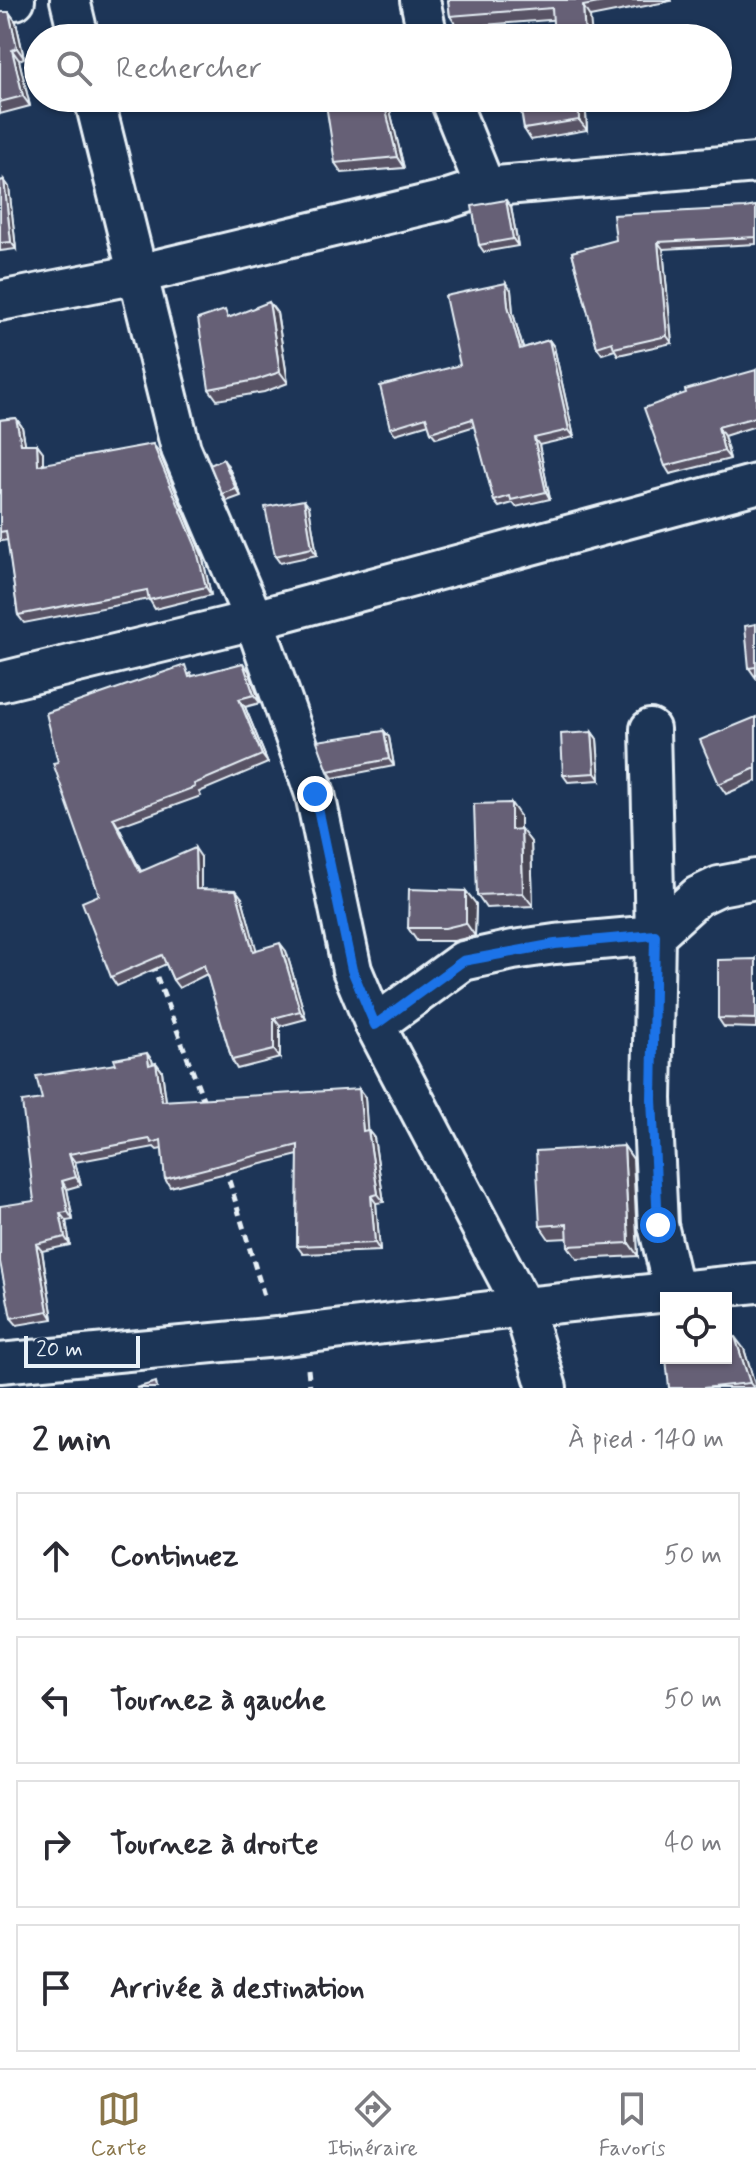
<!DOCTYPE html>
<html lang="fr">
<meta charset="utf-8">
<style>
:root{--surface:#fff;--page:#f7f7f7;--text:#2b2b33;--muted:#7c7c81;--line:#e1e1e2;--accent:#8a764a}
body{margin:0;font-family:Mynerve,sans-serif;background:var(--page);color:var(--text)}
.controls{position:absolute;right:24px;bottom:24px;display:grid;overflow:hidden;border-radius:0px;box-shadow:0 2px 6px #0004}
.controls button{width:72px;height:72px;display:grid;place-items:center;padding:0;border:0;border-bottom:2px solid var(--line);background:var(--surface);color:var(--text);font:40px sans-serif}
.scale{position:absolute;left:24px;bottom:20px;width:116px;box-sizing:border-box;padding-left:8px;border:4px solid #e8f1f8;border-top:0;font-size:22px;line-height:28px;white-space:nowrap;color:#e8f1f8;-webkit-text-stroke:6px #1d3557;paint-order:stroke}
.stop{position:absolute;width:24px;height:24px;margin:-18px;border:6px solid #1a73e8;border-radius:50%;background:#fff}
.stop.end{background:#1a73e8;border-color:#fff;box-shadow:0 2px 8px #0008}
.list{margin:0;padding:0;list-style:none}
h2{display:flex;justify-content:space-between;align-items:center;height:104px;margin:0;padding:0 32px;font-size:34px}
h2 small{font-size:26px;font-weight:400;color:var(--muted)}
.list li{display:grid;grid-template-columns:52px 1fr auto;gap:24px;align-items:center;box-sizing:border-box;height:128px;margin:0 16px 16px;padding:0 16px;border:2px solid var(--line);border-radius:0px}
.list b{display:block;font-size:30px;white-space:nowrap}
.list em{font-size:26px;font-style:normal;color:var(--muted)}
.icon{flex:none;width:44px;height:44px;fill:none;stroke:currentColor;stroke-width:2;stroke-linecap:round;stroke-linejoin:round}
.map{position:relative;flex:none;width:756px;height:1388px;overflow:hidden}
.search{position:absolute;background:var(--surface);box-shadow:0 2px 6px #0004;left:24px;right:24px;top:24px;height:88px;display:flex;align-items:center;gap:20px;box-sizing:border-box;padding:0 28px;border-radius:44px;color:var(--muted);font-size:30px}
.sheet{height:680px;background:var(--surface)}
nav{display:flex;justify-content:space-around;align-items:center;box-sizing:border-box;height:112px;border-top:2px solid var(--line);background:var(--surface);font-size:22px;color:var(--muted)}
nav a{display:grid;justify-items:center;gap:4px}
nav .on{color:var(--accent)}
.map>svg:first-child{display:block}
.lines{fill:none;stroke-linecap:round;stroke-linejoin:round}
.minor-casing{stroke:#e8f1f8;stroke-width:44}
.path{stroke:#e8f1f8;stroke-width:5;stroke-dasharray:8 6;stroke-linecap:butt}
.minor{stroke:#1d3557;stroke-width:38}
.wall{fill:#585365;stroke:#e8f1f8;stroke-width:2}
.shaded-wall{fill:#474453;stroke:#e8f1f8;stroke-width:2}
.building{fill:#666176;stroke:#e8f1f8;stroke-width:2}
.route{stroke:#1a73e8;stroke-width:10}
</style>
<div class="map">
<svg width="756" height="1388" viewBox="0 0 756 1388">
<rect width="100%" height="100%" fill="#1d3557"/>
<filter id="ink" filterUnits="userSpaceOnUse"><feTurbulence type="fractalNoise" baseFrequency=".0125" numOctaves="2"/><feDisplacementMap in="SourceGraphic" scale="16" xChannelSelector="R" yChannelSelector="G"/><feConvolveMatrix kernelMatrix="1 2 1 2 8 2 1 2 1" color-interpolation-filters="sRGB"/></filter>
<g filter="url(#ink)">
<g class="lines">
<!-- minor casing -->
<g class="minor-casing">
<g id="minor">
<path d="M70,0L79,38"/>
<path d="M420,0L428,38"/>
<path d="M0,2L15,0"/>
<path d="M94,98L181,449L254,620L315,794L352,970L375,1025L523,1307L547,1388"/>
<path d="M449,98L485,187"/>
<path d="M0,301L138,274L445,200L485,187L756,163"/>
<path d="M0,682L254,620L756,484"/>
<path d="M650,729L655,935L652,1099L658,1225L674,1292"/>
<path d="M375,1025L463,961L513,950L555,944L655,935L698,896L719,886L756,879"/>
<path d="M0,1363L277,1337L523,1307L756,1283"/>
</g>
</g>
<!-- path -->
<g class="path">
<path d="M152,964L205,1104"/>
<path d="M225,1167L265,1299"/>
<path d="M308,1369L310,1388"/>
</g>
<!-- minor -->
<use href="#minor" class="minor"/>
</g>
<!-- wall -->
<g class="wall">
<path d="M448,0H671V1L590,17L457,27L450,16Z"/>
<path d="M0,12H9L16,22L24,58L19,60L30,106L0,114Z"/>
<path d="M387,98L404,168L342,173L335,163Z"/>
<path d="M585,98L587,130L531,140L524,129Z"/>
<path d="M4,180L9,187L16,249L0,251V181Z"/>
<path d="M756,206V244L663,249L672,343L618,355L615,350L602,354L597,347L572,252Z"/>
<path d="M511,207L518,246L484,252L479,245Z"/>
<path d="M511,290L513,313L523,348L549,340L554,347L574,437L539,445L550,499L516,507L513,503L499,507L494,501L475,426L436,438L431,432L429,424L395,434L390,428L460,365Z"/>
<path d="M277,313L288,383L264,392L217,400L209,389L230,317Z"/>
<path d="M756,370V426L724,436L730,459L670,474L665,466Z"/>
<path d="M16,418L22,427L25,444H37L43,452V464L159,452L202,555L211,595L155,609L149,599L24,623L18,615L8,540L0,541V420Z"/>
<path d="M228,466L241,496L227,501L222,494Z"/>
<path d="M309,507L317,555L280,563L275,556Z"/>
<path d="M756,624V678L749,668Z"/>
<path d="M249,671L260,703L245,707L268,763L199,792L201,796L118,826L141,871L201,857V889L242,898L256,950L286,951L306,1019L280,1026V1058L237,1069L232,1060L207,974L179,988L173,980L166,964L117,986L111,977L99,895L58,762L191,673L192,676Z"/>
<path d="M756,717V781L726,794L719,784Z"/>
<path d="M384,731L389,737L394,766L333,778L328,771Z"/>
<path d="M592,732L597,739L600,780L568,782L563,775Z"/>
<path d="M520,816V829L531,842L533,906L486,908L477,895Z"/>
<path d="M466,891L476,904L475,936L454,941H417L408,928Z"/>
<path d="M756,959V1028L724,1027L718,1018Z"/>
<path d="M152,1060L153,1064L156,1063L162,1071L166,1101L365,1097L367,1130L374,1138L384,1202L376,1203L380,1251L303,1254L297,1246L298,1155L170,1187L165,1179L162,1149L157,1150L154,1147L75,1162L81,1185L67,1189L73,1220L66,1221L70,1245L42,1251L53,1319L17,1325L11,1318L34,1201L42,1099Z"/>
<path d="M624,1146L633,1159L638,1256L577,1259L568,1246V1238L549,1239L540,1226Z"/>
<path d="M744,1349L756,1388H669Z"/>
</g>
<!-- shaded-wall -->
<g class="shaded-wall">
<path d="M583,6L590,17L592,38H585Z"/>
<path d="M9,12L16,22L24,58L17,48Z"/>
<path d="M12,50L19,60L30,106L23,96Z"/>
<path d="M383,98H387L404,168L397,157Z"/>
<path d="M578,98H585L587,130L579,120Z"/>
<path d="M4,180L9,187L16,249L11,242Z"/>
<path d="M506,200L511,207L518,246L513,239Z"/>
<path d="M658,242L663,249L672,343L667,336Z"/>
<path d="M506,283L511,290L513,313L525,356L520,349L508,306Z"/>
<path d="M269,302L277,313L288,383L280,372Z"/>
<path d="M549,340L554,347L574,437L569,430Z"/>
<path d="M16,418L22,427L27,453L21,444Z"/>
<path d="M718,427L724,436L730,459L724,451Z"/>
<path d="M534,438L539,445L550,499L546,492Z"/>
<path d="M37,444L43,452V473L38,465Z"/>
<path d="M153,444L159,452L202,555L211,595L206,587Z"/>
<path d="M223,459L228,466L241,496L236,489Z"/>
<path d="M304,500L309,507L317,555L312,548Z"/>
<path d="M243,663L249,671L260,703L254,695Z"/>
<path d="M239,699L245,707L268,763L262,755Z"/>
<path d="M384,731L389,737L394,766L389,759Z"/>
<path d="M592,732L597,739L600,780L595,773Z"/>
<path d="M511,803L520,816V843L511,830Z"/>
<path d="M113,818L118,826L145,880L140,872Z"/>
<path d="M521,829L531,842L533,906L523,893Z"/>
<path d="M195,848L201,857V897L196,889Z"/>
<path d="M236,890L242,898L259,959L253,951Z"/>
<path d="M466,891L476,904L475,936L466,923Z"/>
<path d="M280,943L286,951L306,1019L300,1011Z"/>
<path d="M274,1018L280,1026V1058L274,1050Z"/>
<path d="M147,1053L152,1060L155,1073L149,1065Z"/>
<path d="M156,1063L162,1071L167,1109L162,1101Z"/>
<path d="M359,1089L365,1097L368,1139L363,1131Z"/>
<path d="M368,1130L374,1138L384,1202L378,1194Z"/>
<path d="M624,1146L633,1159L638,1256L629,1243Z"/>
<path d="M69,1154L75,1162L81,1185L76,1177Z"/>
<path d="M62,1181L67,1189L73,1220L68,1212Z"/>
<path d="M371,1196L376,1203L380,1251L375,1243Z"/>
<path d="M60,1213L66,1221L70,1245L65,1237Z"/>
<path d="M36,1244L42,1251L53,1319L48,1311Z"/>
<path d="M735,1337L744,1349L756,1388H754L750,1383Z"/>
</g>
<!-- building -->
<g class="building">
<path d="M448,0H614L583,6L585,38H554L552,8L450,16Z"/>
<path d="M0,12H9L17,48L12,50L23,96L0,102Z"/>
<path d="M325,98H383L397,157L335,163Z"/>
<path d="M519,98H578L579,120L524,129Z"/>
<path d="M4,180L11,242L0,243V181Z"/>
<path d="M506,200L513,239L479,245L472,206Z"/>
<path d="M756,206V237L658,242L667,336L614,348L612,342L597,347L572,252L616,240L613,215L745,208Z"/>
<path d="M506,283L508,306L520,349L549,340L569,430L534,438L546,492L511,500L510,496L494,501L472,419L431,432L426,417L390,428L380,386L460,365L445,296Z"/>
<path d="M269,302L280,372L256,380L209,389L198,319L225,310L228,318Z"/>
<path d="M756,370V417L718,427L724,451L665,466L644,408L686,393L685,390Z"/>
<path d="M16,418L21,444H37L38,465L153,444L196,547L206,587L149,600L147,590L18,615L6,531L0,532V420Z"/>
<path d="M223,459L236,489L222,494L210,465Z"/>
<path d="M304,500L312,548L275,556L265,507Z"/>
<path d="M756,624V667L749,668L745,626Z"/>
<path d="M243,663L254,695L239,699L262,755L194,784L195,787L113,818L140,872L195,848L196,889L236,890L253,951L280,943L300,1011L274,1018V1050L232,1060L204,965L173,980L162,955L111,977L82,902L99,895L53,763L58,762L46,713L185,665L189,677Z"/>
<path d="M756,717V768L719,784L700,740Z"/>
<path d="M384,731L389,759L328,771L317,741Z"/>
<path d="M592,732L595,773L563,775L561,734Z"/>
<path d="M511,803V830L521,829L523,893L477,895L474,804Z"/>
<path d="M409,889L466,891V923L445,928H408Z"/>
<path d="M756,959V1019L718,1018V960Z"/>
<path d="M147,1053L149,1065L156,1063L162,1101L359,1089L363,1131L368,1130L378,1194L371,1196L375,1243L297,1246L298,1145L165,1179L161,1140L151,1143L150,1139L69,1154L76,1177L62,1181L68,1212L60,1213L65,1237L36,1244L48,1311L11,1318L0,1262V1206L34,1201L22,1102L42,1099L36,1076L116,1064L114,1059Z"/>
<path d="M624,1146L629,1243L568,1246L567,1224L540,1226L536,1151Z"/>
<path d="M735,1337L750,1383L703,1388H669L666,1358H726V1339Z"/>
<path d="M156,1382L157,1388H136Z"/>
</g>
</g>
<g class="lines" filter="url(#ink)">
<!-- route -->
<path class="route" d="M315,794L352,970L375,1025L463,961L555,944L655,935L652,1099L658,1225"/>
</g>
</svg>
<div class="controls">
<button><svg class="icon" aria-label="locate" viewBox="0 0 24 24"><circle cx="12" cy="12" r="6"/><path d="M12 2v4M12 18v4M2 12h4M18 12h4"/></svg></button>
</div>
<div class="scale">20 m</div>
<div class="stop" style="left:658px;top:1225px"></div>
<div class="stop end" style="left:315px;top:794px"></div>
<div class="search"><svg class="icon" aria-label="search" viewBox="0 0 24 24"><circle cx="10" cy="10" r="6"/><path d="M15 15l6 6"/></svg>Rechercher</div>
</div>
<section class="sheet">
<h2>2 min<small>À pied · 140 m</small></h2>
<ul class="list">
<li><svg class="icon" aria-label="ahead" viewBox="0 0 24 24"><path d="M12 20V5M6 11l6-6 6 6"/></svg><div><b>Continuez</b></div><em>50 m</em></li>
<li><svg class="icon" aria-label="left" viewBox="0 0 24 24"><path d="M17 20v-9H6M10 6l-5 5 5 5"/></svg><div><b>Tournez à gauche</b></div><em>50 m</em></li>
<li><svg class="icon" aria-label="right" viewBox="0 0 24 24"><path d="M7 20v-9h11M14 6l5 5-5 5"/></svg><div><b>Tournez à droite</b></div><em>40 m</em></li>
<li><svg class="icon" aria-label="arrive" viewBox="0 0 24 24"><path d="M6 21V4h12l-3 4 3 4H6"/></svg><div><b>Arrivée à destination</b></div></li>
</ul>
</section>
<nav>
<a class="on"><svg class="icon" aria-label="map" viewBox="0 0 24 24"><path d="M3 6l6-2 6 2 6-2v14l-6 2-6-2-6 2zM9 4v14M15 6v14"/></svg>Carte</a>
<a><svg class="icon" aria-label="directions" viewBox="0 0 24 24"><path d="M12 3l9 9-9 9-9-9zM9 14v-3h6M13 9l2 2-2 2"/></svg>Itinéraire</a>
<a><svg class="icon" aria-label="saved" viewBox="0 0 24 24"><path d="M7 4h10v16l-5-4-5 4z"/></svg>Favoris</a>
</nav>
